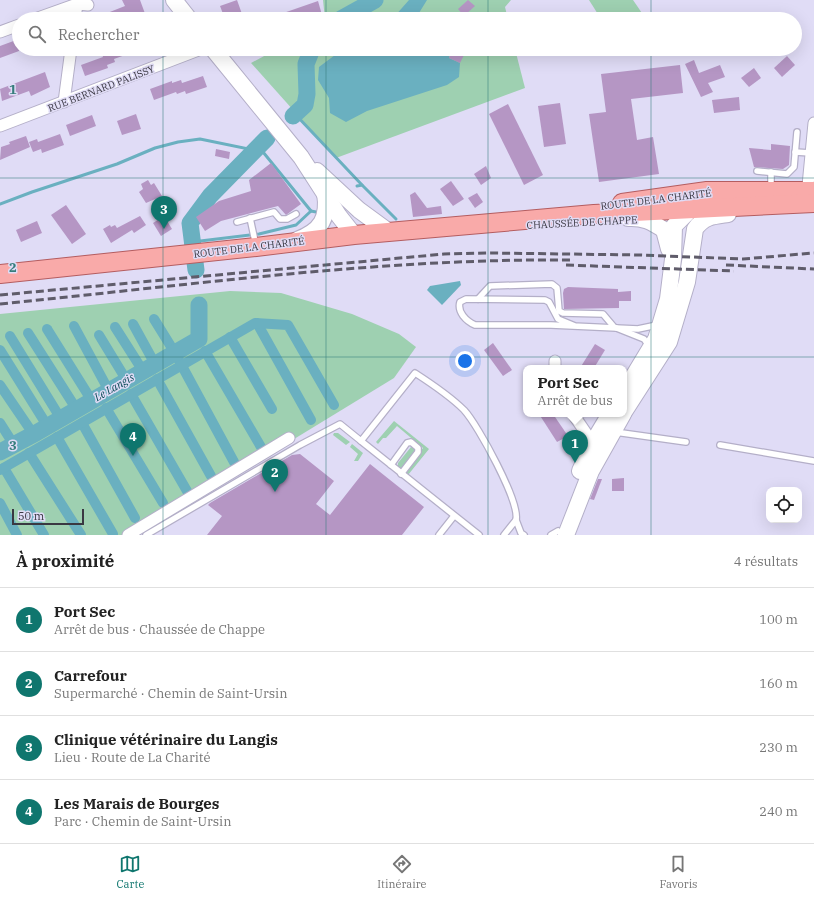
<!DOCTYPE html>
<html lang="fr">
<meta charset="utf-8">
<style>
:root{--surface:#fff;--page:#f6f6f6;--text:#222;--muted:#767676;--line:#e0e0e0;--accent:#0f766e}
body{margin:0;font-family:"IBM Plex Serif",serif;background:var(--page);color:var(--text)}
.controls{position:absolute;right:12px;bottom:12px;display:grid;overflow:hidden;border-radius:8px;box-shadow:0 4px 16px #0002}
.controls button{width:36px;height:36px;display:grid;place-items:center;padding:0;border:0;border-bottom:1px solid var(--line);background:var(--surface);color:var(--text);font:20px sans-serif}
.scale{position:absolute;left:12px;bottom:10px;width:72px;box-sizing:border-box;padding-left:4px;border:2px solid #3a3842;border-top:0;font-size:11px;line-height:14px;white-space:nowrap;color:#3a3842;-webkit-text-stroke:3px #e0dcf6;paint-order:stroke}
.you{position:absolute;left:465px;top:361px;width:14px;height:14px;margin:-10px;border:3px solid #fff;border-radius:50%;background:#1a73e8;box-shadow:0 0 0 6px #1a73e833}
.badge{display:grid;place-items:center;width:26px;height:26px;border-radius:50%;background:var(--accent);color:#fff;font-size:13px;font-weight:700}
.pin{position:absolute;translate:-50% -33px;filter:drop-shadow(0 1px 2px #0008)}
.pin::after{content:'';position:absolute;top:21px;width:14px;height:12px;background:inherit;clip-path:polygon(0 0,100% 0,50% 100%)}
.popup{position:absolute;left:523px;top:365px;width:104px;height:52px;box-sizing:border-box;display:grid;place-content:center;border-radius:8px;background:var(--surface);filter:drop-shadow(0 1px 3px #0005);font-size:13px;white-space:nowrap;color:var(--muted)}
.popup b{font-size:15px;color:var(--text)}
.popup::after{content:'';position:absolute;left:50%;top:100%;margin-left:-8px;border:8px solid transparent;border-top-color:var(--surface)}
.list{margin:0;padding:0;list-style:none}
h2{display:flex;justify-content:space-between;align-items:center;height:52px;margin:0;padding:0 16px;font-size:17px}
h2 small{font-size:13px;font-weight:400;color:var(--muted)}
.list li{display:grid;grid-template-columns:26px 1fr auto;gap:12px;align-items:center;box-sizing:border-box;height:64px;padding:0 16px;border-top:1px solid var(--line)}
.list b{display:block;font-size:15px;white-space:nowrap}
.list p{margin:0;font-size:13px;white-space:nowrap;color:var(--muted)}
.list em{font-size:13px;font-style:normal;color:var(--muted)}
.icon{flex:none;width:22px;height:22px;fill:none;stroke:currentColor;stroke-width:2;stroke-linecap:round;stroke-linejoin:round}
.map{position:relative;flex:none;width:814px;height:535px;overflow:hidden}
.search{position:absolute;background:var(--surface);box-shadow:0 4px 16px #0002;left:12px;right:12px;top:12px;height:44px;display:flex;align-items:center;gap:10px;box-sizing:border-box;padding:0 14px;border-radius:22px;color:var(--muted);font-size:15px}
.sheet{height:308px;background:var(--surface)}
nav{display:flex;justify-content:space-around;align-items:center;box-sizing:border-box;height:56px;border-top:1px solid var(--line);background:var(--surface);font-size:11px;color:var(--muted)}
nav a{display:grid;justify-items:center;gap:2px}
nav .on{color:var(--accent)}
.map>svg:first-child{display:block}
.green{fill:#9ed0b1}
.water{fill:#6ab0c0}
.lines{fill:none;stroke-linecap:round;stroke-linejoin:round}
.stream{stroke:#6ab0c0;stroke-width:3}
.canal{stroke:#6ab0c0;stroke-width:10}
.river{stroke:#6ab0c0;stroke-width:17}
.building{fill:#b596c4}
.service-casing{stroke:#b4afc8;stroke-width:8}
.minor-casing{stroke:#b4afc8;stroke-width:13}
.secondary-casing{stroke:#b4afc8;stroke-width:18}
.primary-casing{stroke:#b45d60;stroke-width:20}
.service{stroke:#fff;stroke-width:5.5}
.minor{stroke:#fff;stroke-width:11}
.secondary{stroke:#fff;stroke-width:16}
.primary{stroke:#f9aaa9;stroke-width:18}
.rail{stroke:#5f5c6a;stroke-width:3;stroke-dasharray:8 4;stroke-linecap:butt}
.grid{fill:none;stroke:#357d7c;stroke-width:1;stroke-opacity:0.55}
.labels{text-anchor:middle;stroke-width:3;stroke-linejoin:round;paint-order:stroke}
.street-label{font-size:10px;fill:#3a3842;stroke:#e0dcf6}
.water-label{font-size:11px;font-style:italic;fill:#054753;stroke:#e0dcf6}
.grid-label{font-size:13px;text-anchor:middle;font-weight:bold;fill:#357d7c;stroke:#e0dcf6;stroke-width:3;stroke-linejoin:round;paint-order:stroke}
</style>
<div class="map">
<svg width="814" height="535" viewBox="0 0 814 535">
<rect width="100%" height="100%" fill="#e0dcf6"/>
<!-- green -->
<g class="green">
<path d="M323,0H511L505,7L508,19H325Z"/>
<path d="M589,0H633L646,19H601Z"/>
<path d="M277,49H515L525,88L336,158L251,63Z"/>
<path d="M230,291L281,293L352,314L399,334L416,347L394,378L137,535H0V314Z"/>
<path d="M394,421L429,449L408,475L406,471L423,448L397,426L386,438H383L378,444L376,442Z"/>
<path d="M334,433H338L350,442L346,445L333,435Z"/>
<path d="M352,444L363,453L358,461H354L358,454L350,447Z"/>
<path d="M411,447L415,448L416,451L402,469L398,467V463Z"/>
</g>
<!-- water -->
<g class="water">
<path d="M409,0H427L419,13L422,19H386L394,17Z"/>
<path d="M343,49H443L450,54L449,58L460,63L459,77L447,85L367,111L346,122L330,113L329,98L318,80L319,67Z"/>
<path d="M460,281L461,285L442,305L427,290L430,286Z"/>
</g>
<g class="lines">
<!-- stream -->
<g class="stream">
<path d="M295,114L362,185L357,186"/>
<path d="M362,185L396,219"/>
<path d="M0,204L32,192L117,164L155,148L178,142L200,139L263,152L311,211"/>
<path d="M192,242L259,234L296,225L311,211L316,212"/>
</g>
<!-- canal -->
<g class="canal">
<path d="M154,319L175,353L234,462"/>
<path d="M257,323L311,420"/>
<path d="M133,324L155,364"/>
<path d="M74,326L109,391"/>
<path d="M115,327L143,371"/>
<path d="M47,329L92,401"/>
<path d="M28,333L77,410"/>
<path d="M99,335L127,381"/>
<path d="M10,336L61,419"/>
<path d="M230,337L272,409"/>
<path d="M0,350L48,427"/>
<path d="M205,351L261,447"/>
<path d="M157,379L211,476"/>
<path d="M0,385L34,435"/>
<path d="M131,394L187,491"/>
<path d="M106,408L163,503"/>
<path d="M0,423L14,445"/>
<path d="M82,423L135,518"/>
<path d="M57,437L113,534"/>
<path d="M29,453L81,535"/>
<path d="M4,468L44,535"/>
<path d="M0,470L255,323L288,325L334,405"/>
<path d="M0,503L17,535"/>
</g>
<!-- river -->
<g class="river">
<path d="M341,19L375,0"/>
<path d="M293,116L305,105L307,94L306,64L312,49"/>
<path d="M196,270L190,223L210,196L267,138"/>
<path d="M0,452L36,433L199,339V305"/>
</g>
</g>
<!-- building -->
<g class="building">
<path d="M122,0H140L147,19H92L125,6Z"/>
<path d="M237,0L242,14L236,16L237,19H225L220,6Z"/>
<path d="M468,0L475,6L464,16L458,9Z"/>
<path d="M318,1L322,15L310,19H269V18Z"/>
<path d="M19,39V51L0,58V46Z"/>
<path d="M110,49L139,50L114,59L115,62L107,65L108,68L85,76L81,65L103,57L102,54L110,51Z"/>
<path d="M452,49H467L460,63L449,58Z"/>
<path d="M787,56L795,65L782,77L774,68Z"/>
<path d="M694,60L699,73L720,65L725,77L708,83L713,92L701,97L685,64Z"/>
<path d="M680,65L683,93L631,99L637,140L653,137L659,174L599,182L589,114L606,112L601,74Z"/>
<path d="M754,68L761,78L749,87L741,78Z"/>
<path d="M45,72L50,87L31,96L29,91L2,101L0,89Z"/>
<path d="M203,76L207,87L186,94L185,91L177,94L176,92L154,100L150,89L172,81V83L181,80L182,83Z"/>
<path d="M739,97L740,110L714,113L712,100Z"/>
<path d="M560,103L566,144L544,147L538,106Z"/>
<path d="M508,104L543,175L524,185L489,114Z"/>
<path d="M136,114L141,129L122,135L117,121Z"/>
<path d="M92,115L96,126L70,136L66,125Z"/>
<path d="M60,134L64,145L42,153L41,149L33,152L29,142L37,139L38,142Z"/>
<path d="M26,136L30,147L0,160L1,147L10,144L9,142Z"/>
<path d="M771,144L790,146L789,165L783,169L754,167L749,148L771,150Z"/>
<path d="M216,149L230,152L229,159L215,156Z"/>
<path d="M271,163L301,204L286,215L278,206L221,221L205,231L196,217L219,201L251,191L249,180Z"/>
<path d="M486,166L491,178L481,185L474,174Z"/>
<path d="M148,180L151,185L154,183L162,196L146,203L139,192L143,189L141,184Z"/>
<path d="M451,181L464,199L453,206L440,189Z"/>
<path d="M415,192L427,208L441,206L442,214L413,217L410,195Z"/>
<path d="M477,193L483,202L475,208L468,198Z"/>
<path d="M66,205L86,234L72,244L51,215Z"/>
<path d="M140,216L146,225L134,233L132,230L111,243L103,229L110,225L111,227L115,225L117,228Z"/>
<path d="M164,216L172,229L161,236L153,223Z"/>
<path d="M37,221L42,233L21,242L16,230Z"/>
<path d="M568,287L618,289V292L631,291V301H619V308L564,309L563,293L564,289Z"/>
<path d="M493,343L512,370L503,376L484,350Z"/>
<path d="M595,344L605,350L594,368H580Z"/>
<path d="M539,414H553L568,436L557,442Z"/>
<path d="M300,454L334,481L316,504L330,515L370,464L424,507L402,535H207L222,516L208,505L210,503L292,455Z"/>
<path d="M624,478V491H612V479Z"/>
<path d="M598,479H602L594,500L590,499Z"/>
</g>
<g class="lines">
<!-- service casing -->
<g class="service-casing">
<g id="service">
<path d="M795,152L811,153"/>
<path d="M757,171L787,174L794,167L797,132"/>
<path d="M771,188V172"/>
<path d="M250,218L256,246"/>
<path d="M237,222L274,212L280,219H287L296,214"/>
<path d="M478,299L490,286L552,284L557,288L559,311L563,313L603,314L614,327L644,339L649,346"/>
<path d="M575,326L558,319L549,302L545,300L466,299L460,302C457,312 466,321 475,325H551L638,329L657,325"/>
<path d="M615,432L686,442"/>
<path d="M361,441L479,535"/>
<path d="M720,445L814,461"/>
<path d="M391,465L407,443L411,442L418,448V452L401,474"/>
<path d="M516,520L521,533L524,535"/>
<path d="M146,535L300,445L340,424L361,441L415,373C432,384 450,396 464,410C478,425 520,502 516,520L504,535"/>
<path d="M439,535L454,516"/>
<path d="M551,535L558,531"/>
</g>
</g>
<!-- minor casing -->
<g class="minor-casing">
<g id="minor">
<path d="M77,4L88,5"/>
<path d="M35,19L77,4L75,19"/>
<path d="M0,32L19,25"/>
<path d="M64,102L71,49"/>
<path d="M0,126L201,49"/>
<path d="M807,196L814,123"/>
<path d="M555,368V361"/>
<path d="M573,414L588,436L595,439"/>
<path d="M128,535L289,438"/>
</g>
</g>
<!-- secondary casing -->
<g class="secondary-casing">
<g id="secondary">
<path d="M174,0L189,19"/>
<path d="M213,49L301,157L339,216L354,235"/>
<path d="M317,171L359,210L389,232"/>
<path d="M628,218C643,217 652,222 664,230L669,249"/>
<path d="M297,240C321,231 329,218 325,193"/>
<path d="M624,392L656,339L668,299L673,259L674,226L696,204"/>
<path d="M624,412L669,342L687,282L695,229C704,216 714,216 728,214"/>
<path d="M580,471L595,439L610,414"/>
<path d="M566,535L591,471L623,414"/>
</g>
</g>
<!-- primary casing -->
<g class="primary-casing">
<g id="primary">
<path d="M622,203L707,191H814"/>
<path d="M0,274L256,247L354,235L594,214L814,203"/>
</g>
</g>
<!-- service -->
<use href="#service" class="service"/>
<!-- minor -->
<use href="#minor" class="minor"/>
<!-- secondary -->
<use href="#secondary" class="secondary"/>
<!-- primary -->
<use href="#primary" class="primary"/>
<!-- rail -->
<g class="rail">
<path d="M566,265L734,271"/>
<path d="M726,265L814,269"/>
<path d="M0,295L444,254L492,253L640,255L743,259L814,253"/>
<path d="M0,304C191,285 382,258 574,260"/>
</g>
</g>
<!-- grid -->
<path class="grid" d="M163,0V19M326,0V19M488,0V19M651,0V19M163,49V535M326,49V535M488,49V535M651,49V535M0,178H814M0,357H814"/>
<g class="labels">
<!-- street labels -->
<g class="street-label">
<text transform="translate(101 88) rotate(-21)" y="4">RUE BERNARD PALISSY</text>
<text transform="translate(656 199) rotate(-7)" y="4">ROUTE DE LA CHARITÉ</text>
<text transform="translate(582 222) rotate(-3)" y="4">CHAUSSÉE DE CHAPPE</text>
<text transform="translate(249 247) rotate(-7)" y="4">ROUTE DE LA CHARITÉ</text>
</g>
<!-- water labels -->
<g class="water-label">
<text transform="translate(114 387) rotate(-30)" y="4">Le Langis</text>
</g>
</g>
<g class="grid-label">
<text x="13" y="94">1</text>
<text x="13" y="272">2</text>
<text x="13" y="450">3</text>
</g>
</svg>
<div class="controls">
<button><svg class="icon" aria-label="locate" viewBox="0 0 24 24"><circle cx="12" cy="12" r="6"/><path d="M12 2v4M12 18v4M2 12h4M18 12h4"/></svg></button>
</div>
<div class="scale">50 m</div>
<div class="you"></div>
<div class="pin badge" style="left:575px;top:463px">1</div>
<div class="popup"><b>Port Sec</b>Arrêt de bus</div>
<div class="pin badge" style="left:275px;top:492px">2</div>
<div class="pin badge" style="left:164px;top:229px">3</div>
<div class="pin badge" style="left:133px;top:456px">4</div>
<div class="search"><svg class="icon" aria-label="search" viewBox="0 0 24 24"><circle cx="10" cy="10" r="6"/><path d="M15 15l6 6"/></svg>Rechercher</div>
</div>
<section class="sheet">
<h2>À proximité<small>4 résultats</small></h2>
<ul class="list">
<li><span class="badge">1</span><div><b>Port Sec</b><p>Arrêt de bus · Chaussée de Chappe</p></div><em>100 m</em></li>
<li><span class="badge">2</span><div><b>Carrefour</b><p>Supermarché · Chemin de Saint-Ursin</p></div><em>160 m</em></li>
<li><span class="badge">3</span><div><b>Clinique vétérinaire du Langis</b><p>Lieu · Route de La Charité</p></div><em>230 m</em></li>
<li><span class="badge">4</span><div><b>Les Marais de Bourges</b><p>Parc · Chemin de Saint-Ursin</p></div><em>240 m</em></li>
</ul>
</section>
<nav>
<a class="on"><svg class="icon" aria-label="map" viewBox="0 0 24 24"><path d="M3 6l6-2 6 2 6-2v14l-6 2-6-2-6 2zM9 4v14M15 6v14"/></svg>Carte</a>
<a><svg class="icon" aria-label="directions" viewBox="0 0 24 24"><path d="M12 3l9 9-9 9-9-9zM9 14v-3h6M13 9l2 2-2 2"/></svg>Itinéraire</a>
<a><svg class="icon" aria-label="saved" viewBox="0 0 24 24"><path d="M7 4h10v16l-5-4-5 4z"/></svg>Favoris</a>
</nav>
